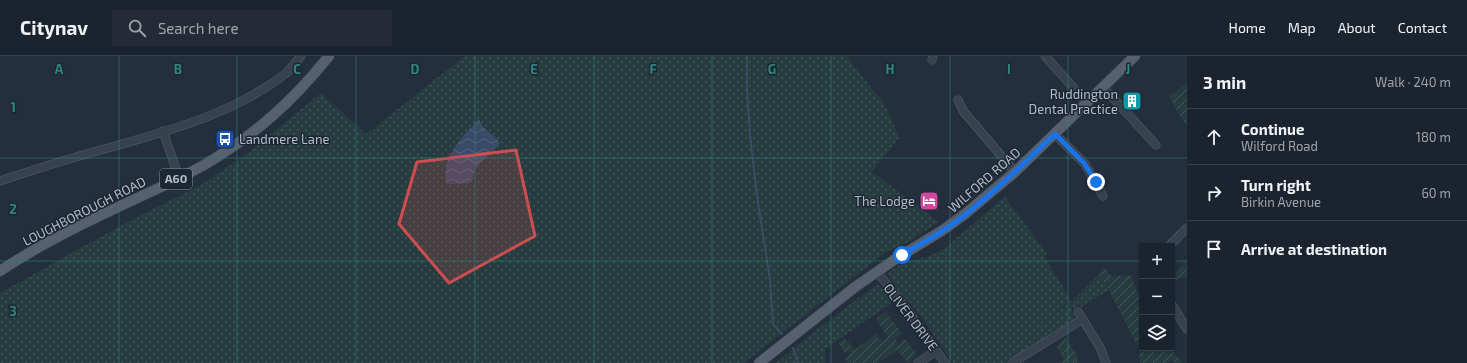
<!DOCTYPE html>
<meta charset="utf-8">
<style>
:root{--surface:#1b232e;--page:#242b36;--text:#f1f3f6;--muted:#a0a4aa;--line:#39404a}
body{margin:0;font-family:"Exo 2",sans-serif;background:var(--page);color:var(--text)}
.controls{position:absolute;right:12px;bottom:12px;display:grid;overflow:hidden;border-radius:0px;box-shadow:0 1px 3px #0004}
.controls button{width:36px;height:36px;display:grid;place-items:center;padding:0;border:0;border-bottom:1px solid var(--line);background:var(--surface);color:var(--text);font:20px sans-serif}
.stop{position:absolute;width:12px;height:12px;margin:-9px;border:3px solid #1a73e8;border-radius:50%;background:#fff}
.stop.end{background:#1a73e8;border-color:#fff;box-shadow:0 1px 4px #0008}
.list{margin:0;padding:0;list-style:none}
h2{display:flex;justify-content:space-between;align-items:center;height:52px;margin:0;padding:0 16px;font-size:17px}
h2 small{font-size:13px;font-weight:400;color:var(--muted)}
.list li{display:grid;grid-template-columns:26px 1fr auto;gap:12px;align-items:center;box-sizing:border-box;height:56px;padding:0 16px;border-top:1px solid var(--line)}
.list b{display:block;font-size:15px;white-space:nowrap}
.list p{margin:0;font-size:13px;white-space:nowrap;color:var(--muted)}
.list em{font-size:13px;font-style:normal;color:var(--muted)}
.icon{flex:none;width:22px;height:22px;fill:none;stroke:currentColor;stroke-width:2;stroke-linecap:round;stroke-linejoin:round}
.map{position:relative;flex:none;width:1187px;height:307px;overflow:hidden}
header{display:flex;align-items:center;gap:24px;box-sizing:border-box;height:56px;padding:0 20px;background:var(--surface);border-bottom:1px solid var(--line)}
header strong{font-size:19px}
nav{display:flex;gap:22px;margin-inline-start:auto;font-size:14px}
.search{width:280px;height:36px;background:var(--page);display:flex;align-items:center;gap:10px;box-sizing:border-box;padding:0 14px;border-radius:0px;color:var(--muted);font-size:15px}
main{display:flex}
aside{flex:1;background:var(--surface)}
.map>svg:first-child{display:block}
.grass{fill:url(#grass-dots)}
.garden{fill:url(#garden-furrows)}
.water{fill:url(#water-waves)}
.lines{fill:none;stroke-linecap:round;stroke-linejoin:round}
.stream{stroke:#394c67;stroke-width:2}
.minor-casing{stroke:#565f6c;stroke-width:9}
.major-casing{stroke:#414a57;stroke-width:11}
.minor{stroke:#38414e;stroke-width:8}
.major{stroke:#56606e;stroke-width:10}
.route{stroke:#1a73e8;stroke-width:5}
.marked{fill:#ce4d50;fill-opacity:0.2;stroke:#ce4d50;stroke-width:3;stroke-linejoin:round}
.grid{fill:none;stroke:#308480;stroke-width:1;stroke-opacity:0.55}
.labels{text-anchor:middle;stroke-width:3;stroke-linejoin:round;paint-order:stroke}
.shield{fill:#1d2633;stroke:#878f9c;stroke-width:1}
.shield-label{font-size:12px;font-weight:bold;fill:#b4bcc9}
.poi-label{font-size:13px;fill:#b4bcc9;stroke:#1d2633;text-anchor:end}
.street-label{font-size:13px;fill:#b4bcc9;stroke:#1d2633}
.grid-label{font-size:13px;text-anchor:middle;font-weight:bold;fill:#308480;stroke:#1d2633;stroke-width:3;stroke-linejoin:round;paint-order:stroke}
</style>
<header>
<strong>Citynav</strong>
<div class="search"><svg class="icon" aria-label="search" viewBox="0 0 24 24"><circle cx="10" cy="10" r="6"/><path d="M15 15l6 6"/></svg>Search here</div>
<nav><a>Home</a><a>Map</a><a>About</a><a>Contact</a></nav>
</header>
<main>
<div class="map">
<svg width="1187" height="307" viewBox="0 0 1187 307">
<defs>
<pattern id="grass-dots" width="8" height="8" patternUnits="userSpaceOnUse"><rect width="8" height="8" fill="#263c3f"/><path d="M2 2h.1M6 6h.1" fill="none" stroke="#435659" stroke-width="1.8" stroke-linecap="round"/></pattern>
<pattern id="garden-furrows" width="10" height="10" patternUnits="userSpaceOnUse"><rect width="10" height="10" fill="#263c3f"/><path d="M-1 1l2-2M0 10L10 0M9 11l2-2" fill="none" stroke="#435659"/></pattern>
<pattern id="water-waves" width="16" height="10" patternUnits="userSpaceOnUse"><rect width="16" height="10" fill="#394c67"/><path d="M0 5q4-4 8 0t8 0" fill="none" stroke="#53647b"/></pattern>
</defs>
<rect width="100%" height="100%" fill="#242f3e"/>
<!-- grass -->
<g class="grass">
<path d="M465,0H847L863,22L885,48L899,82L872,116L939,166L910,185L886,196L744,307H0V237L122,169L203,128L248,97L321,37L366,78Z"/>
<path d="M1004,139L1047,198L1044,200L1071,245L1021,281L1070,247L1099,218L1109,234L1081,251L1080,249L1071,254L1074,260V264L1005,307H953C939,288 927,267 912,249C903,239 891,230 888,217L908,203L910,205L927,201L944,193L1004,141Z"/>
<path d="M876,229H879L893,246L825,293V307H776L815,275Z"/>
</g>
<!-- garden -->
<g class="garden">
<path d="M1187,26V71L1169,41Z"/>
<path d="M1187,203V223L1186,221L1183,223L1182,221L1172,226V214L1175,217Z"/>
<path d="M1104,211L1112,220L1131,219L1134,229L1142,243V292H1171L1182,307H1173L1175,306L1173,303L1167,307H1140L1139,293L1109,234L1099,218Z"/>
<path d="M886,256L902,278L895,282L899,288L905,283L917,298L908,307L897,294L878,307H847L844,302L850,298L848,295L842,299L844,297L839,287L844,283L848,285L855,294L877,276V280L882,286L888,281L877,265V262Z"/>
<path d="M1065,281L1078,300L1077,303L1079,307H1060L1064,304L1057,291Z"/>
</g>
<!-- water -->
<path class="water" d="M479,63C483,75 492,76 500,87C493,97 481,103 475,114C474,118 472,123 471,127L450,128L446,127C441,101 463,80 479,63Z"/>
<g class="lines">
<!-- stream -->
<g class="stream">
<path d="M747,0V33L750,79L757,140L770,224L773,268L782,278"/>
<path d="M793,292L798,307"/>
</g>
<!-- minor casing -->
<g class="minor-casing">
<g id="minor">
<path d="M1045,0L1087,47"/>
<path d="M932,4L933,0"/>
<path d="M1103,31L1156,89"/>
<path d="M958,44L964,56L1015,116"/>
<path d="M163,75L179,122"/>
<path d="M1055,78L1085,108L1103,140"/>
<path d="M0,125C33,114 67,103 101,94C164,76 232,59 285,18C291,13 296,6 301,0"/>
<path d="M1169,190L1187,172"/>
<path d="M877,216L906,252L945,307"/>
<path d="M1172,249L1187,273"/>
<path d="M1078,256L1100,291L1106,307"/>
<path d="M918,307L936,295"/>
<path d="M1012,307L1083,263"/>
</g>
</g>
<!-- major casing -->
<g class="major-casing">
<g id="major">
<path d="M0,215C42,187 88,165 133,144C157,133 181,122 204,109C256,78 291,47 329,0"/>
<path d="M759,307L855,231L894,204L943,174L965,158L1015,116L1135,0"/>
</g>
</g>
<!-- minor -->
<use href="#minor" class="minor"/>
<!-- major -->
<use href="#major" class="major"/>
</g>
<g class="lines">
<!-- route -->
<path class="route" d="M902,199C920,188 940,178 957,165C992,139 1023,108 1055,78L1084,107L1096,126"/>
</g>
<!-- marked area -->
<path class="marked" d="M516,94L535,180L449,227L399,168L417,106Z"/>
<!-- grid -->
<path class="grid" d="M119,0V307M237,0V307M356,0V307M475,0V307M594,0V307M712,0V307M831,0V307M950,0V307M1068,0V307M0,102H1187M0,205H1142M1172,205H1187"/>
<!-- icons -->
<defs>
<g id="building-square" transform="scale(1)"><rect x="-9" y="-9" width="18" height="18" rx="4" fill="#0f9aa8" stroke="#1d2633"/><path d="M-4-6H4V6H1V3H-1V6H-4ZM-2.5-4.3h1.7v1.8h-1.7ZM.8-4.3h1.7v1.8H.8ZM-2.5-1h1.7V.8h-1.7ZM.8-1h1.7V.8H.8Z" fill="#fff"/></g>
<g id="bus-square" transform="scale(1)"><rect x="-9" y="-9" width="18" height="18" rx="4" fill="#1a4fb4" stroke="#1d2633"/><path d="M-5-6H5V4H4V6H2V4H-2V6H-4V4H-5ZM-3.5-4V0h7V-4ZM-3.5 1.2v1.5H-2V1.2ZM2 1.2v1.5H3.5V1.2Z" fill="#fff"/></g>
<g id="hotel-square" transform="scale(1)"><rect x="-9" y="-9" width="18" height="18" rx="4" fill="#d1479c" stroke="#1d2633"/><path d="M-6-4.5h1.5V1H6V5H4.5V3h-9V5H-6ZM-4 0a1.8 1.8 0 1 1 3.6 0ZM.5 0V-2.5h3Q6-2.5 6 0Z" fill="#fff"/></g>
</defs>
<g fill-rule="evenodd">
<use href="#building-square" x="1132" y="45"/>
<use href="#bus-square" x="225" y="83"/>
<use href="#hotel-square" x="929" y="145"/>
</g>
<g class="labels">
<!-- shield labels -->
<rect class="shield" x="160" y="113" width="32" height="20" rx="3"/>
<g class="shield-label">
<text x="176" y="127">A60</text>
</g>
<!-- poi labels -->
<g class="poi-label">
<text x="1118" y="43">Ruddington<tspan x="1118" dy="15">Dental Practice</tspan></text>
<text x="239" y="88" text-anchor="start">Landmere Lane</text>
<text x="915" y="150">The Lodge</text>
</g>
<!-- street labels -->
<g class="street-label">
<text transform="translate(984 124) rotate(-41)" y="5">WILFORD ROAD</text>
<text transform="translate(84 155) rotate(-27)" y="5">LOUGHBOROUGH ROAD</text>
<text transform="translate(911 261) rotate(53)" y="5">OLIVER DRIVE</text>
</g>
</g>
<g class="grid-label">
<text x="59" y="18">A</text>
<text x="178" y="18">B</text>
<text x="297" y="18">C</text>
<text x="415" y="18">D</text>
<text x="534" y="18">E</text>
<text x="653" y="18">F</text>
<text x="772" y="18">G</text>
<text x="890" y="18">H</text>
<text x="1009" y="18">I</text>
<text x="1128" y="18">J</text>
<text x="13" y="56">1</text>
<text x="13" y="158">2</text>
<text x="13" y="260">3</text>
</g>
</svg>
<div class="controls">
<button>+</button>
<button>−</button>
<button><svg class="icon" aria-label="layers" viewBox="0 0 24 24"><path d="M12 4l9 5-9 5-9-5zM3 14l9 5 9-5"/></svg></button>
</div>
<div class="stop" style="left:902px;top:199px"></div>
<div class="stop end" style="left:1096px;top:126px"></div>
</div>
<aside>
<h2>3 min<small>Walk · 240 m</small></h2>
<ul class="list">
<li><svg class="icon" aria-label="ahead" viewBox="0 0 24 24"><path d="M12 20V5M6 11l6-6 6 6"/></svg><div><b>Continue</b><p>Wilford Road</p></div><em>180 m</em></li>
<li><svg class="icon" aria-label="right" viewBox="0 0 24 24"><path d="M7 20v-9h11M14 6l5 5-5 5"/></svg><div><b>Turn right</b><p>Birkin Avenue</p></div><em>60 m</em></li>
<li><svg class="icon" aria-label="arrive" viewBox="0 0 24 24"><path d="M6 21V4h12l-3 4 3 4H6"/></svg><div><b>Arrive at destination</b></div></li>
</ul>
</aside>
</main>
